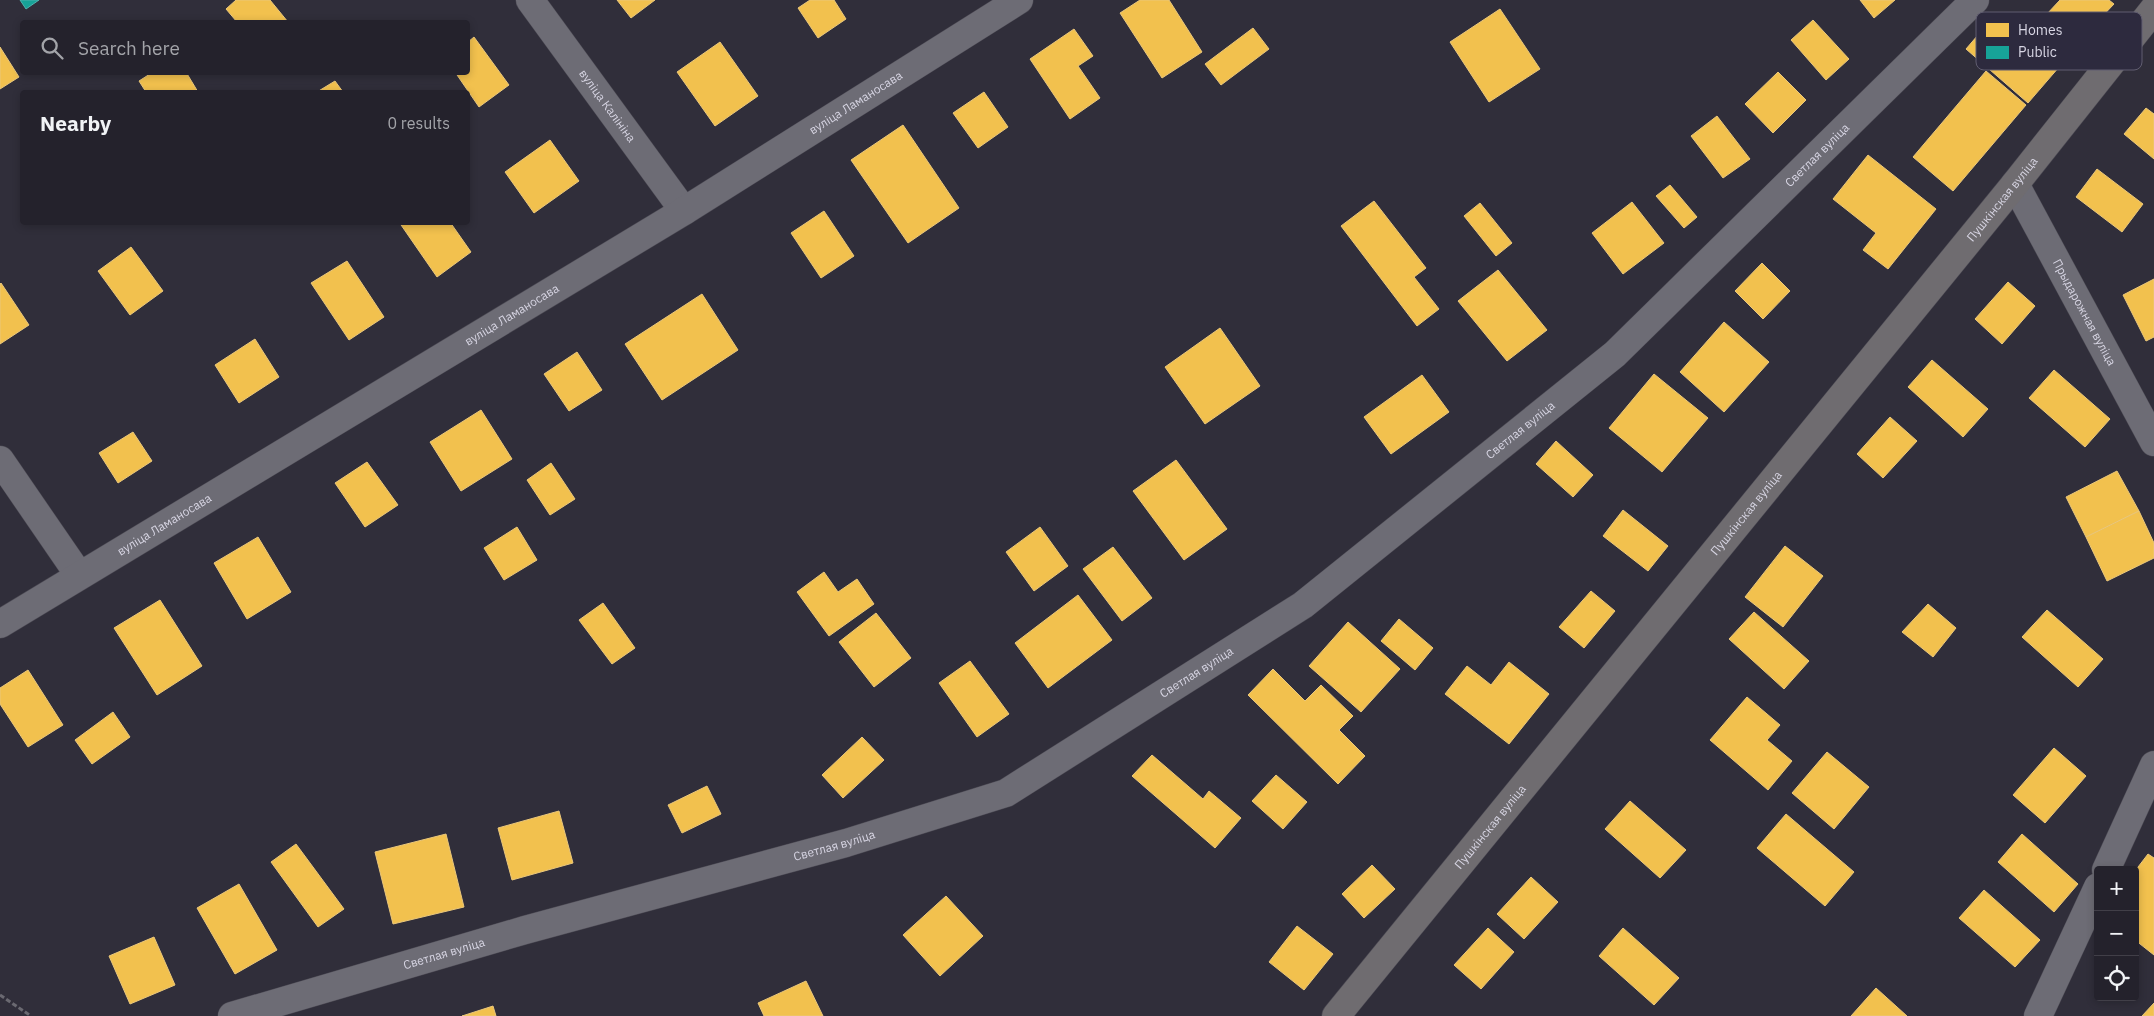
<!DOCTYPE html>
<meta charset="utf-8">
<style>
:root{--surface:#24222c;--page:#302f38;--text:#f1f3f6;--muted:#a3a4a9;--line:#413f48}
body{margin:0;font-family:"IBM Plex Sans",sans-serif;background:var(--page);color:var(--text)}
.controls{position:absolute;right:15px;bottom:15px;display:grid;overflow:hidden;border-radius:5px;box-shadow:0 2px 8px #0003}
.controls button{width:45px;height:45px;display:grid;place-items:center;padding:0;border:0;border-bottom:1px solid var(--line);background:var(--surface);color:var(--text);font:25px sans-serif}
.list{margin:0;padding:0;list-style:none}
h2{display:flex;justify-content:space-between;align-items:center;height:65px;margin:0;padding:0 20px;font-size:21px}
h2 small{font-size:16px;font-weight:400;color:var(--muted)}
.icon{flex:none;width:28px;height:28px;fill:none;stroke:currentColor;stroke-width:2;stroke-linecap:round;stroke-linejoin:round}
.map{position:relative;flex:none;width:2154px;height:1016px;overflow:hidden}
.search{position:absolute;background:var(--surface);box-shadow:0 2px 8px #0003;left:20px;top:20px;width:450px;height:55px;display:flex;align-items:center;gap:12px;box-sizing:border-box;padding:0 18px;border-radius:5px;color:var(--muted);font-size:19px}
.panel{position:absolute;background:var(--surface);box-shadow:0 2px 8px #0003;left:20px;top:90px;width:450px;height:135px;border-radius:5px}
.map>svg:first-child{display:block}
.homes{fill:#f2c14e;stroke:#eac77b}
.public{fill:#17a398;stroke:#51b2ae}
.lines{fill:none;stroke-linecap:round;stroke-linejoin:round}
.street-casing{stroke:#4b4953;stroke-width:29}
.secondary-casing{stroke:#4b4953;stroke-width:29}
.path{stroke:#6a6971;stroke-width:3;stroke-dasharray:5 2.5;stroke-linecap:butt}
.street{stroke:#6d6c75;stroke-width:28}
.secondary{stroke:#6f6c70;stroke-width:28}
.labels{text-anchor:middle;stroke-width:5;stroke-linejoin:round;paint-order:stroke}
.street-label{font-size:12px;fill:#d7d5e3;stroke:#2d2a3e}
.key{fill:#2d2a3e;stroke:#605d70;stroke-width:1}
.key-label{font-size:14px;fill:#d7d5e3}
</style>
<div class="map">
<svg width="2154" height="1016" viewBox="0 0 2154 1016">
<rect width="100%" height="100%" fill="#302e3a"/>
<!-- homes -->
<g class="homes">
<path d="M236,0H270L288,22H237L226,9Z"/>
<path d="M617,0H655L631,18Z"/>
<path d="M810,0H834L846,19L818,38L798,8Z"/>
<path d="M1140,0H1169L1202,52L1162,78L1120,13Z"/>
<path d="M1860,0H1895L1874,18Z"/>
<path d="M2060,0H2109L2114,4L2077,43L2046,15Z"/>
<path d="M1500,9L1540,69L1489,102L1450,42Z"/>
<path d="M2033,18L2072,52L2028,103L1966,49L1984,28L2007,48Z"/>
<path d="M1813,20L1849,59L1826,80L1791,40Z"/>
<path d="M1253,28L1269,49L1221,85L1205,64Z"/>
<path d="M1074,29L1093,56L1078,66L1100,98L1070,119L1030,59Z"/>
<path d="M474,37L509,85L479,107L455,72H468V42Z"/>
<path d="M720,42L758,96L715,126L677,72Z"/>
<path d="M0,47L19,77L0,89Z"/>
<path d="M1986,71L2026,105L1953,191L1913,157Z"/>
<path d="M153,72H186L198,92H146L139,81Z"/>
<path d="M1778,72L1806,100L1773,133L1745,104Z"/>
<path d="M335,81L343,92H317Z"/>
<path d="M984,92L1008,127L978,148L953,113Z"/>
<path d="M2146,108L2154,114V159L2124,134Z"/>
<path d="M1717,116L1750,159L1723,178L1691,136Z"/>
<path d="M903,125L959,208L908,243L851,160Z"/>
<path d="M550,140L579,181L534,213L505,172Z"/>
<path d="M1868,155L1936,209L1888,269L1863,250L1876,233L1833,199Z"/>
<path d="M2097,169L2143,204L2122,232L2076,197Z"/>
<path d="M1670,185L1697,217L1684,228L1656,196Z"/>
<path d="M1374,201L1426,268L1414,277L1439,309L1417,326L1341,226Z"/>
<path d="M1632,202L1664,243L1623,274L1592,233Z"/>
<path d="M1480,203L1512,243L1496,256L1464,216Z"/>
<path d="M824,211L854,256L821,278L791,233Z"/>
<path d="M399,222H450L471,252L437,277Z"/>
<path d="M131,247L163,291L130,315L98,271Z"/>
<path d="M347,261L384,317L349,340L311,283Z"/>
<path d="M1762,263L1790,291L1763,319L1735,291Z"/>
<path d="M1498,270L1547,330L1507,361L1458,301Z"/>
<path d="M2154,279V337L2146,341L2123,295Z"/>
<path d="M2008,282L2035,306L2002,344L1975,319Z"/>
<path d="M1,283L29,325L0,344V284Z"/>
<path d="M702,294L738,350L662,400L625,344Z"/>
<path d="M1724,322L1769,362L1724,412L1680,372Z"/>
<path d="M1220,328L1260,386L1205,424L1165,367Z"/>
<path d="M255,339L279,377L239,403L215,365Z"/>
<path d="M577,352L602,390L569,411L544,374Z"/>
<path d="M1932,360L1988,409L1963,437L1908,387Z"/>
<path d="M2054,370L2110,419L2085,447L2029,398Z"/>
<path d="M1654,374L1708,418L1662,472L1609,428Z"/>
<path d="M1422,375L1449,412L1391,454L1364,417Z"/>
<path d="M481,410L512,459L461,491L430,442Z"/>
<path d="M1890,417L1917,441L1883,478L1857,454Z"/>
<path d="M133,432L152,461L118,483L99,453Z"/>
<path d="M1556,441L1593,475L1573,497L1536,464Z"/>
<path d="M1176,460L1227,529L1184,560L1133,491Z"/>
<path d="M367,462L398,505L365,527L335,483Z"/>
<path d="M551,463L575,499L550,515L527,480Z"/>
<path d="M2117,471L2139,511L2086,537L2066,497Z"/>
<path d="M1623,510L1668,546L1648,571L1603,536Z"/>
<path d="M2139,511L2154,543V558L2107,581L2086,537Z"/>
<path d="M517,527L537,560L504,580L484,548Z"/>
<path d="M1040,527L1068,566L1034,591L1006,552Z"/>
<path d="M258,537L291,592L247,619L214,563Z"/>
<path d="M1785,546L1823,576L1783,627L1745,597Z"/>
<path d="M1113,547L1152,598L1122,621L1083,569Z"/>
<path d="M824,572L838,592L857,579L874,604L829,636L797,592Z"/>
<path d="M1591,591L1615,611L1584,648L1559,627Z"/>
<path d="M1078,595L1112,640L1048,688L1015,643Z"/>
<path d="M160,600L202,666L157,695L114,628Z"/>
<path d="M603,603L635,648L612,664L579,620Z"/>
<path d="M1928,604L1956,628L1933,657L1902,632Z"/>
<path d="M2047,610L2103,659L2078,687L2022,637Z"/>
<path d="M1754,612L1809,661L1784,689L1729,639Z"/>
<path d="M876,613L911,658L874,687L839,642Z"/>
<path d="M1399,619L1433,648L1415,670L1381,641Z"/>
<path d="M1348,622L1400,669L1361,712L1309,666Z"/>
<path d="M970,661L1009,714L977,737L939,683Z"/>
<path d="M1509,662L1549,694L1509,744L1445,694L1467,666L1491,685Z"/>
<path d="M1273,669L1305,701L1321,685L1353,716L1339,730L1365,756L1338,784L1248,695Z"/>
<path d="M28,670L63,725L28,747L0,704V688Z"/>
<path d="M1747,697L1780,725L1767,740L1792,761L1768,790L1710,740Z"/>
<path d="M113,712L130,737L92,764L75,740Z"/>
<path d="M862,737L884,760L843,798L822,775Z"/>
<path d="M2054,748L2086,776L2045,823L2013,795Z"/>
<path d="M1827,752L1869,787L1834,829L1792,793Z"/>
<path d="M1152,755L1203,799L1209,791L1241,818L1215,848L1132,776Z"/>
<path d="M1276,775L1307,802L1283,829L1252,801Z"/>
<path d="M707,786L721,814L682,833L668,805Z"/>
<path d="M1630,801L1686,850L1660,878L1605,829Z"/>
<path d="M559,811L573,863L512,880L498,828Z"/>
<path d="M1786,814L1854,872L1825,906L1757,848Z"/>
<path d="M446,834L464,907L393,924L375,852Z"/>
<path d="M2022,834L2078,884L2054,912L1998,862Z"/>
<path d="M296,844L344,909L318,927L271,862Z"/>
<path d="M2148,854L2154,858V955L2135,940V871Z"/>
<path d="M1372,865L1395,889L1364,918L1342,894Z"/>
<path d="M1531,877L1558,902L1524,939L1497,914Z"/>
<path d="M239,884L277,950L235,974L197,908Z"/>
<path d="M1984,890L2040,940L2015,967L1959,918Z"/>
<path d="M946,896L983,936L940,976L903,935Z"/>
<path d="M1297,926L1333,954L1304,990L1269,962Z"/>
<path d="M1488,928L1514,952L1481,989L1454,965Z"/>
<path d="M1623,928L1679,978L1654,1005L1599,956Z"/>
<path d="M154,937L175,985L130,1004L109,956Z"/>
<path d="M806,981L823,1016H764L758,1003Z"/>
<path d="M1876,988L1907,1016H1851Z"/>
<path d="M2154,1003V1016H2142Z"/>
<path d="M493,1006L496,1016H462Z"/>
</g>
<!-- public -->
<path class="public" d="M20,0H39L26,9Z"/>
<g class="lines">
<!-- street casing -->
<g class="street-casing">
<g id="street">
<path id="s1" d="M530,0L684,211"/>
<path id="s2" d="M2015,184L2154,442"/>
<path d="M0,460L79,575"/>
<path id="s3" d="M0,624L684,211L1019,0"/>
<path d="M2106,870L2154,765"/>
<path id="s4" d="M232,1016L525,930L846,843L1006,793L1303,605L1615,354L1975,0"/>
<path d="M2038,1016L2098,887"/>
</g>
</g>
<!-- secondary casing -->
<g class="secondary-casing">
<g id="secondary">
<path id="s5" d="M1336,1016L2015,184L2154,9"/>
</g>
</g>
<!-- path -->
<path class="path" d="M0,995L31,1016"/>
<!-- street -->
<use href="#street" class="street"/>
<!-- secondary -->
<use href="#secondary" class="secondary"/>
</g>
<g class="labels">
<!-- street labels -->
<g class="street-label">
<text dy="4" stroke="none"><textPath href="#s3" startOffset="1002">вуліца Ламаносава</textPath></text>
<text dy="4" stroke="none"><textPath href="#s1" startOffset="131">вуліца Калініна</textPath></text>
<text dy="4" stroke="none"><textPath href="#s4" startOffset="1841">Светлая вуліца</textPath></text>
<text dy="4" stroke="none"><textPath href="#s5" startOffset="1054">Пушкінская вуліца</textPath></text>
<text dy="4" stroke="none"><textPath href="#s2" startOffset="146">Прыдарожная вуліца</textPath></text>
<text dy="4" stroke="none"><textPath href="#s3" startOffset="598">вуліца Ламаносава</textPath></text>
<text dy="4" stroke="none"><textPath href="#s4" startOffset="1436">Светлая вуліца</textPath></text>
<text dy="4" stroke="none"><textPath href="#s5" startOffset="649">Пушкінская вуліца</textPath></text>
<text dy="4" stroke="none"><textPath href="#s3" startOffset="192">вуліца Ламаносава</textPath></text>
<text dy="4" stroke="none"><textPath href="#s4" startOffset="1031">Светлая вуліца</textPath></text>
<text dy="4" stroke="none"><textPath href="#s5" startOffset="244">Пушкінская вуліца</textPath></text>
<text dy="4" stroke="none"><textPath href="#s4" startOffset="626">Светлая вуліца</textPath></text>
<text dy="4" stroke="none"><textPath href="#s4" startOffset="221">Светлая вуліца</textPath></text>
</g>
</g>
<!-- legend -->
<rect x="1976" y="12" width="166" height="58" rx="8" class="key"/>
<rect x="1986" y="23" width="23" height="14" fill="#f2c14e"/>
<rect x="1986" y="46" width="23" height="13" fill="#17a398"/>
<g class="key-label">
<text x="2018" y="35">Homes</text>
<text x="2018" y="57">Public</text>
</g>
</svg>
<div class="controls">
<button>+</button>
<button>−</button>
<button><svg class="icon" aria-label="locate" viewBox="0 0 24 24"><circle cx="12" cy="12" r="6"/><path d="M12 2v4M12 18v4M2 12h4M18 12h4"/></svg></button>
</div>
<div class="search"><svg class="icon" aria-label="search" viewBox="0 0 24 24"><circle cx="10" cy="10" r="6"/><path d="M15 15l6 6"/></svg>Search here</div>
<section class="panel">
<h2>Nearby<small>0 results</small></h2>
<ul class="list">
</ul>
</section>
</div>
